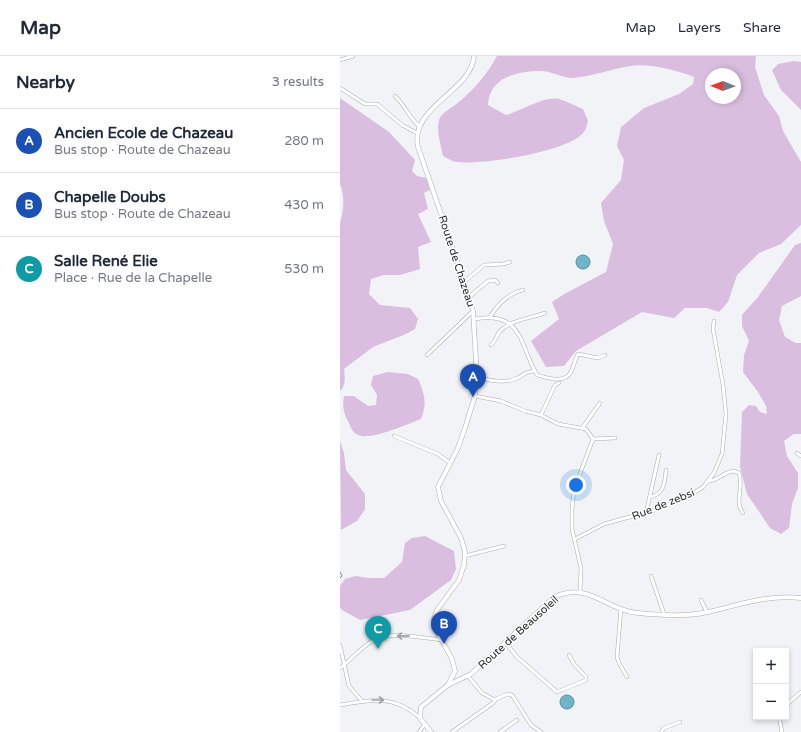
<!DOCTYPE html>
<meta charset="utf-8">
<style>
:root{--surface:#fff;--page:#f2f2f3;--text:#1f2937;--muted:#747a83;--line:#e0e1e3;--accent:#0d6b15}
body{margin:0;font-family:"Varela Round",sans-serif;background:var(--page);color:var(--text)}
.controls{position:absolute;right:12px;bottom:12px;display:grid;overflow:hidden;border-radius:0px;box-shadow:0 2px 6px #0003}
.controls button{width:36px;height:36px;display:grid;place-items:center;padding:0;border:0;border-bottom:1px solid var(--line);background:var(--surface);color:var(--text);font:20px sans-serif}
.compass{position:absolute;left:365px;top:12px;width:36px;height:36px;border-radius:50%;background:var(--surface);box-shadow:0 2px 6px #0003;rotate:271deg}
.you{position:absolute;left:236px;top:429px;width:14px;height:14px;margin:-10px;border:3px solid #fff;border-radius:50%;background:#1a73e8;box-shadow:0 0 0 6px #1a73e833}
.badge{display:grid;place-items:center;width:26px;height:26px;border-radius:50%;background:var(--accent);color:#fff;font-size:13px;font-weight:700}
.pin{position:absolute;translate:-50% -33px;filter:drop-shadow(0 1px 2px #0008)}
.pin::after{content:'';position:absolute;top:21px;width:14px;height:12px;background:inherit;clip-path:polygon(0 0,100% 0,50% 100%)}
.list{margin:0;padding:0;list-style:none}
h2{display:flex;justify-content:space-between;align-items:center;height:52px;margin:0;padding:0 16px;font-size:17px}
h2 small{font-size:13px;font-weight:400;color:var(--muted)}
.list li{display:grid;grid-template-columns:26px 1fr auto;gap:12px;align-items:center;box-sizing:border-box;height:64px;padding:0 16px;border-top:1px solid var(--line)}
.list b{display:block;font-size:15px;white-space:nowrap}
.list p{margin:0;font-size:13px;white-space:nowrap;color:var(--muted)}
.list em{font-size:13px;font-style:normal;color:var(--muted)}
.map{position:relative;flex:none;width:461px;height:676px;overflow:hidden}
header{display:flex;align-items:center;gap:24px;box-sizing:border-box;height:56px;padding:0 20px;background:var(--surface);border-bottom:1px solid var(--line)}
header strong{font-size:19px}
nav{display:flex;gap:22px;margin-inline-start:auto;font-size:14px}
main{display:flex}
aside{flex:1;background:var(--surface)}
.map>svg:first-child{display:block}
.green{fill:#dabedf;fill-rule:evenodd}
.water{fill:#6eb5ca;stroke:#5a8c9b}
.lines{fill:none;stroke-linecap:round;stroke-linejoin:round}
.stream{stroke:#5a8c9b;stroke-width:1}
.street-casing{stroke:#abacb0;stroke-width:4}
.secondary-casing{stroke:#abacb0;stroke-width:5}
.street{stroke:#fff;stroke-width:3}
.secondary{stroke:#fff;stroke-width:4}
.oneway{stroke:#a0a0a1}
.labels{text-anchor:middle;stroke-width:3;stroke-linejoin:round;paint-order:stroke}
.street-label{font-size:11px;fill:#2c2d2e;stroke:#fff}
</style>
<header>
<strong>Map</strong>
<nav><a>Map</a><a>Layers</a><a>Share</a></nav>
</header>
<main>
<aside>
<h2>Nearby<small>3 results</small></h2>
<ul class="list">
<li><span class="badge" style="background:#1a4fb4">A</span><div><b>Ancien Ecole de Chazeau</b><p>Bus stop · Route de Chazeau</p></div><em>280 m</em></li>
<li><span class="badge" style="background:#1a4fb4">B</span><div><b>Chapelle Doubs</b><p>Bus stop · Route de Chazeau</p></div><em>430 m</em></li>
<li><span class="badge" style="background:#0f9aa8">C</span><div><b>Salle René Elie</b><p>Place · Rue de la Chapelle</p></div><em>530 m</em></li>
</ul>
</aside>
<div class="map">
<svg width="461" height="676" viewBox="0 0 461 676">
<rect width="100%" height="100%" fill="#f2f3f7"/>
<!-- green -->
<g class="green">
<path d="M157,0H416L415,11L424,39L439,60L443,75L461,106V169L441,188L419,197L397,219L388,246L379,256L367,252H345L334,262L302,256L236,295L224,310L206,311L191,285L219,263L212,246L226,237L266,216L273,188L264,165L261,147L281,124L284,104L277,90L281,71L304,52L339,38L353,28L354,21C337,14 308,7 291,10C272,13 253,20 233,22C223,22 211,15 200,15C178,15 149,21 148,49L166,59C181,55 204,40 219,43C227,45 235,50 243,53L248,65C247,68 246,74 244,76C229,96 142,109 117,106C113,106 107,102 103,100C101,89 96,75 99,64C101,57 110,53 115,49C133,35 146,20 157,0ZM371,18H395V42H371Z"/>
<path d="M454,5L461,6V54L441,34L432,14L438,8Z"/>
<path d="M0,42L49,76L75,104L72,115L77,120L86,122L90,134L84,137L88,153L78,158L91,186L78,191L80,213L60,219H44L31,223L29,238L40,249L70,252L78,263L75,273L66,278L33,291L4,313C5,320 6,330 0,335V167C4,152 5,142 0,128Z"/>
<path d="M461,187V240L442,250L439,264L445,281L456,287H461V378H454L444,385L447,400L458,417V432L452,448L449,472L441,478L430,472L407,438L400,411L402,356L409,349L416,350L420,356L427,358L426,350L418,336L403,316L404,299L409,285L402,270V259L418,241L455,189Z"/>
<path d="M48,316L68,318L78,323C84,337 88,347 81,363C67,368 31,385 18,379C13,377 11,372 9,367C4,359 2,350 4,340H14L28,350L36,349L37,339L31,329L33,320Z"/>
<path d="M0,385L4,397L6,414L25,438V453L17,465L1,474Z"/>
<path d="M85,480L114,495L116,513L111,524L70,554L20,564L2,554L0,551V530L5,523L16,520L29,522H44L62,506L65,487L72,482Z"/>
</g>
<!-- water -->
<g class="water">
<circle cx="243" cy="206" r="7"/>
<circle cx="227" cy="646" r="7"/>
</g>
<g class="lines">
<!-- stream -->
<path class="stream" d="M0,516L2,520L0,522"/>
<!-- street casing -->
<g class="street-casing">
<g id="street">
<path d="M0,4L13,0"/>
<path d="M0,32L25,48H37L62,69L77,77"/>
<path d="M55,40C65,49 69,62 80,71"/>
<path d="M124,226L144,209L163,208L170,206"/>
<path d="M129,241L148,225L155,224L158,227"/>
<path d="M150,261C157,249 169,237 183,234"/>
<path d="M135,263C183,255 179,288 197,319C208,322 224,328 231,316C234,310 235,303 238,298L258,302L265,299"/>
<path d="M151,289C156,285 156,280 160,275C171,264 191,262 205,257"/>
<path d="M87,299L133,255"/>
<path d="M137,321C149,324 163,328 175,323C185,320 181,316 195,315"/>
<path d="M135,340L161,345L185,355L201,359L218,368L246,373L253,383"/>
<path d="M201,359L215,329L219,327"/>
<path d="M242,372L260,347"/>
<path d="M54,380L98,398L110,407"/>
<path d="M457,397L461,400"/>
<path d="M368,425C378,426 389,410 399,417C404,431 394,446 403,457"/>
<path d="M310,441C324,438 325,427 326,414"/>
<path d="M306,457L319,399"/>
<path d="M235,483L264,468L315,454L352,438L363,431L374,417L382,398L386,358L383,329L373,273L374,265"/>
<path d="M125,500L164,490"/>
<path d="M311,520L324,558"/>
<path d="M240,536L241,512L232,473V453L234,434L253,383L275,382"/>
<path d="M361,544L367,556"/>
<path d="M281,552L277,601L279,607L287,621"/>
<path d="M165,586L177,601L217,636L246,624V621L234,608L229,599"/>
<path d="M0,589L9,630L22,645"/>
<path d="M0,612C11,604 21,591 34,584C52,575 82,582 102,584"/>
<path d="M128,620L142,637L155,644"/>
<path d="M0,649C32,643 55,639 80,662"/>
<path d="M446,649L461,636"/>
<path d="M439,661L442,676"/>
<path d="M79,676L84,669"/>
<path d="M112,676L153,647L156,643L168,638L172,639L191,669L201,676"/>
<path d="M160,676L177,664"/>
<path d="M321,676L324,672L340,666"/>
</g>
</g>
<!-- secondary casing -->
<g class="secondary-casing">
<g id="secondary">
<path d="M108,629L131,618L214,541C250,525 265,554 298,557C320,559 346,561 368,556C399,549 429,538 461,542"/>
<path d="M91,676L80,662L81,651L108,629L115,615L112,603L95,572L94,563L97,554L119,524L124,509L125,496L121,482L101,445L98,431L118,392L125,372L135,340L137,321L133,255L121,216L78,91C69,51 132,35 134,0"/>
</g>
</g>
<!-- street -->
<use href="#street" class="street"/>
<!-- secondary -->
<use href="#secondary" class="secondary"/>
</g>
<!-- one-way arrows -->
<defs><path id="oneway-shaft" d="M-6 0H5M1.5-3L5.5 0L1.5 3" fill="none" stroke-width="1.6" stroke-linecap="round" stroke-linejoin="round"/></defs>
<g class="oneway">
<use href="#oneway-shaft" transform="translate(63 580) rotate(179)"/>
<use href="#oneway-shaft" transform="translate(38 644)"/>
</g>
<g class="labels">
<!-- street labels -->
<g class="street-label">
<text transform="translate(117 205) rotate(72)" y="4">Route de Chazeau</text>
<text transform="translate(323 448) rotate(-22)" y="4">Rue de zebsi</text>
<text transform="translate(178 576) rotate(-42)" y="4">Route de Beausoleil</text>
</g>
</g>
</svg>
<div class="controls">
<button>+</button>
<button>−</button>
</div>
<svg class="compass" viewBox="-18 -18 36 36"><path d="M0-13l5 13h-10z" fill="#e53935"/><path d="M0 13l5-13h-10z" fill="#747a83"/></svg>
<div class="you"></div>
<div class="pin badge" style="left:133px;top:341px;background:#1a4fb4">A</div>
<div class="pin badge" style="left:104px;top:588px;background:#1a4fb4">B</div>
<div class="pin badge" style="left:38px;top:593px;background:#0f9aa8">C</div>
</div>
</main>
